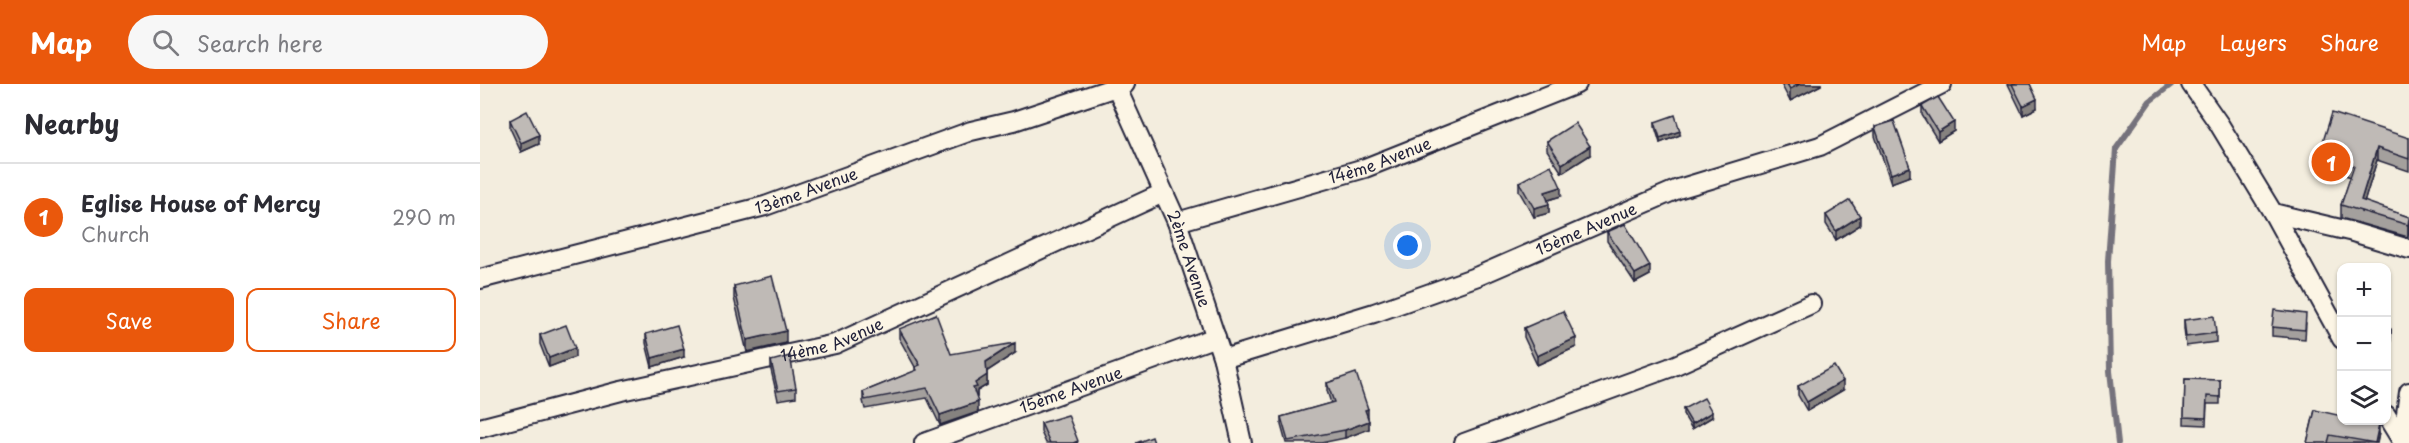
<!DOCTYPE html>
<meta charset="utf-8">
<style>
:root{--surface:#fff;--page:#f7f7f7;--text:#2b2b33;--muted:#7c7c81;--line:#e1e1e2;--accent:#ea580c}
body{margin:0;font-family:"Playpen Sans",sans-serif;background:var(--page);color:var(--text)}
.controls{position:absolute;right:18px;bottom:18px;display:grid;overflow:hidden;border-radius:12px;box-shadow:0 2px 4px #0004}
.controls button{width:54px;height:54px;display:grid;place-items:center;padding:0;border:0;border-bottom:2px solid var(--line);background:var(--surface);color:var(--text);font:30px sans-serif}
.you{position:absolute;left:928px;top:162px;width:21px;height:21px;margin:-15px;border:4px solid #fff;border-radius:50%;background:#1a73e8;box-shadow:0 0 0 9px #1a73e833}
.badge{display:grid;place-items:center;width:39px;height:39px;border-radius:50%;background:var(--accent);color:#fff;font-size:20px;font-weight:700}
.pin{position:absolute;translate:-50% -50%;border:3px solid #fff;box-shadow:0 2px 6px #0006}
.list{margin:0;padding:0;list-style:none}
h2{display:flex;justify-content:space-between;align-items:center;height:78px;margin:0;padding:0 24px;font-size:26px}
h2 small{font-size:20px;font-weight:400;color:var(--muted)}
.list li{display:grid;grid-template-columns:39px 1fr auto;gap:18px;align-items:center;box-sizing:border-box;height:108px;padding:0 24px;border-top:2px solid var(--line)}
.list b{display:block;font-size:22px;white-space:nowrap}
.list p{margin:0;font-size:20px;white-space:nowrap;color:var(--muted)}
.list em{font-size:20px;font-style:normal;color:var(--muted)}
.actions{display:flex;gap:12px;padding:18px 24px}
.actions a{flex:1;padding:14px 0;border:2px solid var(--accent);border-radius:12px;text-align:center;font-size:21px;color:var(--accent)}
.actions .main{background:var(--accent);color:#fff}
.icon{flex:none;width:33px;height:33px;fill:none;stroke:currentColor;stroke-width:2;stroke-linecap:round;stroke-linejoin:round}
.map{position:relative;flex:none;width:1929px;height:359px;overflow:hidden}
header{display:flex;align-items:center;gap:36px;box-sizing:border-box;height:84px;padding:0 30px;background:var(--accent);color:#fff}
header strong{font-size:28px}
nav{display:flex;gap:33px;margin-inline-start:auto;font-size:21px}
.search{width:420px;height:54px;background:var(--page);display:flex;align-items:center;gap:15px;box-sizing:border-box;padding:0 21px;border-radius:33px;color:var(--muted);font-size:22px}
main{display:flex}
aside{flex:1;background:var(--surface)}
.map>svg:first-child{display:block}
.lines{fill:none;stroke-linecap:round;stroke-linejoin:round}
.stream{stroke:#75727b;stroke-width:6}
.street-casing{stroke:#22223b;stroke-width:22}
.street{stroke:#fcf5e5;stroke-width:18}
.wall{fill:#a4a09d;stroke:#22223b;stroke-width:1.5}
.shaded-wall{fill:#86827f;stroke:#22223b;stroke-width:1.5}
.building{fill:#bfbab6;stroke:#22223b;stroke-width:1.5}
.labels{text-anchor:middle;stroke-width:5;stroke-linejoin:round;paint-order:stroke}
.street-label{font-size:16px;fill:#22223b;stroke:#fcf5e5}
</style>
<header>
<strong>Map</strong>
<div class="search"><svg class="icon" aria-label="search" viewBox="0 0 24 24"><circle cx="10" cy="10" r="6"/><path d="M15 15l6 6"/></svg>Search here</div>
<nav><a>Map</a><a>Layers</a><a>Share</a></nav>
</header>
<main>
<aside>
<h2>Nearby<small></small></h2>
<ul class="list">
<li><span class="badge">1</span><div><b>Eglise House of Mercy</b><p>Church</p></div><em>290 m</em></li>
</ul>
<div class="actions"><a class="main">Save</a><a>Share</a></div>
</aside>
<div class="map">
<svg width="1929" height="359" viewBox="0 0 1929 359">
<rect width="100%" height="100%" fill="#f3edde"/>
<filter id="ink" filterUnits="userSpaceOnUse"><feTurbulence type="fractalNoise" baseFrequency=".0167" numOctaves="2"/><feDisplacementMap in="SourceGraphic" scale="12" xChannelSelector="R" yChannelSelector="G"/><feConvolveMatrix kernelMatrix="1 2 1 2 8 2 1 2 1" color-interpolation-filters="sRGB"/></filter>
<g filter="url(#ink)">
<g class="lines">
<!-- stream -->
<path class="stream" d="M1638,359L1630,287L1628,177L1636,65L1670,17L1692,0"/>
<!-- street casing -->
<g class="street-casing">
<g id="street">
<path id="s1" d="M635,0L697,138L743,275L762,359"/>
<path d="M1711,0L1739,40L1793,129L1862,255"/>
<path d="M1793,129L1869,147L1929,165"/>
<path id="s2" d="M697,138L885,84L1097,0"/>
<path id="s3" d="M0,195L285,122L491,47L534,37L645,0"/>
<path id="s4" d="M743,275L894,229L998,192L1198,105L1340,62L1462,0"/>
<path d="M1906,331L1922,357"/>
<path id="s5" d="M0,344L141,307L355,260L683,109"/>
<path id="s6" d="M444,359L736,253"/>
<path d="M984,359L1189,284L1331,220"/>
<path d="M1922,359L1929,308"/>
</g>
</g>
<!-- street -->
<use href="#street" class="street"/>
</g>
<!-- wall -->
<g class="wall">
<path d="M1301,0H1341V1L1310,17Z"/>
<path d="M1528,0H1550L1557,24L1543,31Z"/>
<path d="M1442,22L1474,47L1458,57L1442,31Z"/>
<path d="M30,36L59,60L41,68L30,44Z"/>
<path d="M1175,38L1200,51L1180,59L1175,43Z"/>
<path d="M1395,43L1430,92L1411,99L1395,52Z"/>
<path d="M1929,54V87L1897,76L1884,118L1929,133L1928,153L1861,134V121L1871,93L1839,82V70Z"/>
<path d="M1067,57L1110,71L1082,89L1067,66Z"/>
<path d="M1039,98L1081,112L1068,116L1069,129L1054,133L1039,107Z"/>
<path d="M1346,131L1380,141L1356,156L1346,140Z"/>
<path d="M1127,148L1170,191L1155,199L1127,157Z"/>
<path d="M254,202L306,259L267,268L254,214Z"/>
<path d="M1704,236L1736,249V258L1706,262L1704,245Z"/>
<path d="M1826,239L1825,255L1792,252V243Z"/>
<path d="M1044,244L1096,263L1057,281L1044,253Z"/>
<path d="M419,245L471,270L535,269L507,287V301L497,307V313H496L498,328L460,341L447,314L385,325L383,317V308L435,287V283L419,254Z"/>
<path d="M166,250L204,273L172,283L166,259Z"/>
<path d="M60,251L95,273L69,283L60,260Z"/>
<path d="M291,277L316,304V313L298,316L291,286Z"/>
<path d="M1705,295L1740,296V320H1727L1726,341L1704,340Z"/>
<path d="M847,299L888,333L889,345L865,354L841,359H806L801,341V333L851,319L847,307Z"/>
<path d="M1318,302L1363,306L1327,327L1318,311Z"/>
<path d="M1203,325L1232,333L1212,345L1203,330Z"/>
<path d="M1835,326L1899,349L1897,359H1827Z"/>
<path d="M561,339L598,359H566L561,348Z"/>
</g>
<!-- shaded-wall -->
<g class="shaded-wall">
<path d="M1320,0H1341V1L1310,17V5Z"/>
<path d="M1557,15V24L1543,31V22Z"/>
<path d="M1474,38V47L1458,57V48Z"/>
<path d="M1200,47V51L1180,59V54Z"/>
<path d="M59,51V60L41,68V59Z"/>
<path d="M1110,62V71L1082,89V80Z"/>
<path d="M1897,64V76L1881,129V116Z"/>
<path d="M1430,83V92L1411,99V90Z"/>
<path d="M1081,103V112L1065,117V108Z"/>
<path d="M1069,120V129L1054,133V124Z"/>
<path d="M1380,132V141L1356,156V147Z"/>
<path d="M1929,138V150L1928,153V141Z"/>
<path d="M1170,182V191L1155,199V190Z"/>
<path d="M1911,245V254L1907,288V279Z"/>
<path d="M306,247V259L267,268V256Z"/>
<path d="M1096,254V263L1057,281V272Z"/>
<path d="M535,259V269L506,288V278Z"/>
<path d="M95,264V273L69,283V274Z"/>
<path d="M204,265V273L172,283V274Z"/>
<path d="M507,291V301L497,307V313L493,314V304L495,299Z"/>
<path d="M1363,297V306L1327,327V318Z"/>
<path d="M498,318V328L460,341V331Z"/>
<path d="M888,325V333L885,334V326Z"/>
<path d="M1232,328V333L1212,345V340Z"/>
<path d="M889,337V345L865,354V346Z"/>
<path d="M1899,340V349L1897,359H1895Z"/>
</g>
<!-- building -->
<g class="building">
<path d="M1307,0H1320L1310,5Z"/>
<path d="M1532,0H1550L1557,15L1543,22Z"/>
<path d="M1458,13L1474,38L1458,48L1442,22Z"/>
<path d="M47,27L59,51L41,59L30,36Z"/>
<path d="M1852,29L1929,54V75L1897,64L1881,116L1929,133L1928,141L1861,121L1874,82L1839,70Z"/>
<path d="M1195,31L1200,47L1180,54L1175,38Z"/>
<path d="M1414,37L1430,83L1411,90L1395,43Z"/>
<path d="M1095,39L1110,62L1082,80L1067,57Z"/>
<path d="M1071,81L1081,103L1065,108L1069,120L1054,124L1039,98Z"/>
<path d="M1370,116L1380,132L1356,147L1346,131Z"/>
<path d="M1145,140L1170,182L1155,190L1127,148Z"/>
<path d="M292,192L306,247L267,256L254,202Z"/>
<path d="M1794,226L1826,230L1825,246L1792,243Z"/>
<path d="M1083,227L1096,254L1057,272L1044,244Z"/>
<path d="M456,230L471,270L535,259L506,278L507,291L495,299L497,303L493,304L498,318L460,331L447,304L385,316L383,308L437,286L435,283L440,281L419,245Z"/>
<path d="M1734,232L1736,249L1706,253L1704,236Z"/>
<path d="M86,241L95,264L69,274L60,251Z"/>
<path d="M197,241L204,265L172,274L166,250Z"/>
<path d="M1906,244L1911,245L1907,279H1906Z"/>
<path d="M310,272L316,304L298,307L291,277Z"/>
<path d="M1354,282L1363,297L1327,318L1318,302Z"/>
<path d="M876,289L888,325L885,326L889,337L865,346L808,357L801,333L854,318L847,299Z"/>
<path d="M1705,295L1740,296V313L1727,312L1726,334L1704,333Z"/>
<path d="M1224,314L1232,328L1212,340L1203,325Z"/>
<path d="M1835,326L1862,332V336H1884L1899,340L1895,359L1850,351L1848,359H1827Z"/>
<path d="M588,331L598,357L593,359H570L561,339Z"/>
<path d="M672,353L674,359H656Z"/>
</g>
</g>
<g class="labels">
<!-- street labels -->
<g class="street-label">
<text dy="6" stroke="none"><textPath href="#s2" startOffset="212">14ème Avenue</textPath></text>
<text dy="6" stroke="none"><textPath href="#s3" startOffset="338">13ème Avenue</textPath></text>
<text dy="6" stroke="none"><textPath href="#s4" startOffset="386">15ème Avenue</textPath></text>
<text dy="6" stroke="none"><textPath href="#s1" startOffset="190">2ème Avenue</textPath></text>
<text dy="6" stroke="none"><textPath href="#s5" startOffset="363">14ème Avenue</textPath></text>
<text dy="6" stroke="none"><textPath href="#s6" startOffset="156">15ème Avenue</textPath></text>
</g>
</g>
</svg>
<div class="controls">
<button>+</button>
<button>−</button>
<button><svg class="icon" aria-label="layers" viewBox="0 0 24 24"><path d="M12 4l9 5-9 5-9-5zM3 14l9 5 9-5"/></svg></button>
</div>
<div class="you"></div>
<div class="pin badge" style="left:1851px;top:78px">1</div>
</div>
</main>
